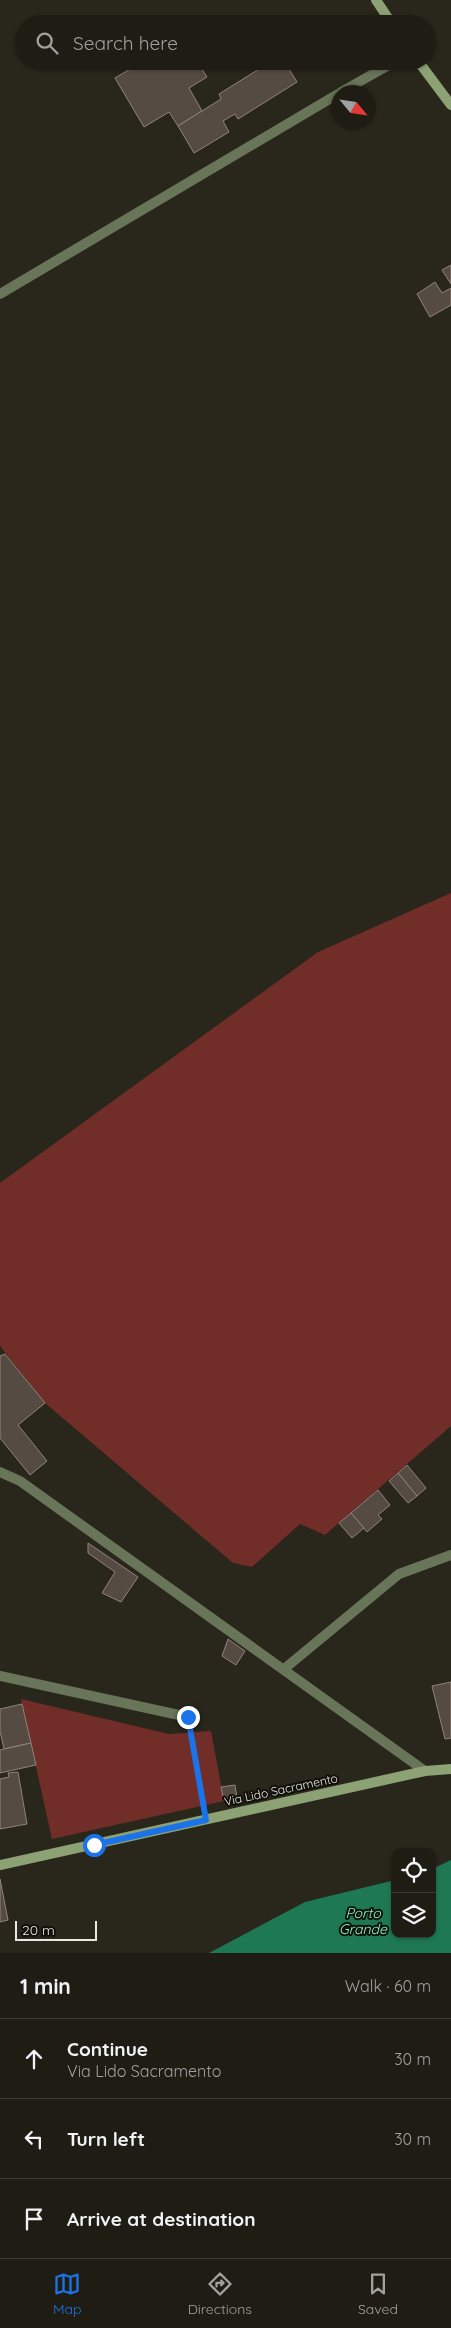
<!DOCTYPE html>
<meta charset="utf-8">
<style>
:root{--surface:#1f1c14;--page:#2c2922;--text:#f1f3f6;--muted:#a1a1a0;--line:#3c3a34;--accent:#1a73e8}
body{margin:0;font-family:Quicksand,sans-serif;background:var(--page);color:var(--text)}
.controls{position:absolute;right:15px;bottom:15px;display:grid;overflow:hidden;border-radius:10px;box-shadow:0 1px 4px #0004}
.controls button{width:45px;height:45px;display:grid;place-items:center;padding:0;border:0;border-bottom:1px solid var(--line);background:var(--surface);color:var(--text);font:25px sans-serif}
.compass{position:absolute;left:331px;top:85px;width:45px;height:45px;border-radius:50%;background:var(--surface);box-shadow:0 1px 4px #0004;rotate:119deg}
.scale{position:absolute;left:15px;bottom:12px;width:82px;box-sizing:border-box;padding-left:5px;border:2px solid #eae8e0;border-top:0;font-size:14px;line-height:18px;white-space:nowrap;color:#eae8e0;-webkit-text-stroke:4px #100f0a;paint-order:stroke}
.stop{position:absolute;width:15px;height:15px;margin:-11px;border:4px solid #1a73e8;border-radius:50%;background:#fff}
.stop.end{background:#1a73e8;border-color:#fff;box-shadow:0 1px 5px #0008}
.list{margin:0;padding:0;list-style:none}
h2{display:flex;justify-content:space-between;align-items:center;height:65px;margin:0;padding:0 20px;font-size:21px}
h2 small{font-size:16px;font-weight:400;color:var(--muted)}
.list li{display:grid;grid-template-columns:32px 1fr auto;gap:15px;align-items:center;box-sizing:border-box;height:80px;padding:0 20px;border-top:1px solid var(--line)}
.list b{display:block;font-size:19px;white-space:nowrap}
.list p{margin:0;font-size:16px;white-space:nowrap;color:var(--muted)}
.list em{font-size:16px;font-style:normal;color:var(--muted)}
.icon{flex:none;width:28px;height:28px;fill:none;stroke:currentColor;stroke-width:2;stroke-linecap:round;stroke-linejoin:round}
.map{position:relative;flex:none;width:451px;height:1953px;overflow:hidden}
.search{position:absolute;background:var(--surface);box-shadow:0 1px 4px #0004;left:15px;right:15px;top:15px;height:55px;display:flex;align-items:center;gap:12px;box-sizing:border-box;padding:0 18px;border-radius:28px;color:var(--muted);font-size:19px}
.sheet{height:305px;background:var(--surface)}
nav{display:flex;justify-content:space-around;align-items:center;box-sizing:border-box;height:70px;border-top:1px solid var(--line);background:var(--surface);font-size:14px;color:var(--muted)}
nav a{display:grid;justify-items:center;gap:2px}
nav .on{color:var(--accent)}
.map>svg:first-child{display:block}
.green{fill:#712d27}
.water{fill:#1d7853}
.building{fill:#564b43;stroke:#90847b}
.lines{fill:none;stroke-linecap:round;stroke-linejoin:round}
.path{stroke:#8c8980;stroke-width:3;stroke-dasharray:1 4;stroke-linecap:butt}
.lane{stroke:#687558;stroke-width:10}
.street{stroke:#687558;stroke-width:10}
.secondary{stroke:#8da274;stroke-width:10}
.route{stroke:#1a73e8;stroke-width:6}
.labels{text-anchor:middle;stroke-width:4;stroke-linejoin:round;paint-order:stroke}
.street-label{font-size:12px;fill:#eae8e0;stroke:#100f0a}
.water-label{font-size:14px;font-style:italic;fill:#87fbc3;stroke:#100f0a}
</style>
<div class="map">
<svg width="451" height="1953" viewBox="0 0 451 1953">
<rect width="100%" height="100%" fill="#29261b"/>
<!-- green -->
<g class="green">
<path d="M451,893V1426L325,1535L300,1524L252,1567L233,1563L45,1403L0,1346V1183L318,952Z"/>
<path d="M21,1699L169,1734L211,1731L224,1801L52,1839Z"/>
</g>
<!-- water -->
<path class="water" d="M451,1860V1953H209L305,1902L395,1880V1934H432V1869Z"/>
<!-- building -->
<g class="building">
<path d="M132,61H197L207,77L189,88L202,111L178,126L169,112L144,127L115,78L132,68L129,63Z"/>
<path d="M272,61H284L297,82L238,119L235,114L223,121L229,132L194,153L178,126L221,99L219,94Z"/>
<path d="M451,265V284L442,270Z"/>
<path d="M435,282L442,293L451,288V305L430,317L417,294Z"/>
<path d="M5,1354L45,1403L18,1425L47,1461L30,1475L0,1438V1356Z"/>
<path d="M407,1465L426,1488L417,1496L398,1473Z"/>
<path d="M398,1473L417,1496L408,1503L389,1481Z"/>
<path d="M378,1490L390,1505L378,1515L382,1519L367,1532L351,1513Z"/>
<path d="M351,1513L364,1528L352,1538L339,1523Z"/>
<path d="M88,1543L138,1577L121,1602L102,1593L115,1572L88,1553Z"/>
<path d="M228,1639L245,1651L236,1665L222,1656Z"/>
<path d="M451,1682V1738L445,1739L432,1686Z"/>
<path d="M22,1704L31,1743L4,1749L0,1731V1709Z"/>
<path d="M31,1743L36,1765L0,1773V1750Z"/>
<path d="M18,1772L27,1824L0,1829V1779L9,1777L8,1773Z"/>
<path d="M235,1785L237,1798L224,1801L221,1787Z"/>
<path d="M0,1879L8,1920L0,1922Z"/>
</g>
<g class="lines">
<!-- path -->
<path class="path" d="M192,1734L204,1802"/>
<!-- lane -->
<g class="lane">
<path d="M341,92L396,61"/>
<path d="M0,294L338,94"/>
</g>
<!-- street -->
<g class="street">
<path d="M0,1472L20,1481L425,1771"/>
<path d="M284,1669L399,1574L451,1555"/>
<path d="M0,1676L188,1717"/>
</g>
<!-- secondary -->
<g class="secondary">
<path d="M376,0L392,24"/>
<path d="M418,61L451,105"/>
<path d="M0,1865L425,1771L451,1769"/>
</g>
</g>
<g class="lines">
<!-- route -->
<path class="route" d="M94,1845L206,1820L188,1717"/>
</g>
<g class="labels">
<!-- street labels -->
<g class="street-label">
<text transform="translate(281 1790) rotate(-12)" y="4">Via Lido Sacramento</text>
</g>
<!-- water labels -->
<g class="water-label">
<text x="363" y="1918">Porto<tspan x="363" dy="16">Grande</tspan></text>
</g>
</g>
</svg>
<div class="controls">
<button><svg class="icon" aria-label="locate" viewBox="0 0 24 24"><circle cx="12" cy="12" r="6"/><path d="M12 2v4M12 18v4M2 12h4M18 12h4"/></svg></button>
<button><svg class="icon" aria-label="layers" viewBox="0 0 24 24"><path d="M12 4l9 5-9 5-9-5zM3 14l9 5 9-5"/></svg></button>
</div>
<svg class="compass" viewBox="-18 -18 36 36"><path d="M0-13l5 13h-10z" fill="#e53935"/><path d="M0 13l5-13h-10z" fill="#a1a1a0"/></svg>
<div class="scale">20 m</div>
<div class="stop" style="left:94px;top:1845px"></div>
<div class="stop end" style="left:188px;top:1717px"></div>
<div class="search"><svg class="icon" aria-label="search" viewBox="0 0 24 24"><circle cx="10" cy="10" r="6"/><path d="M15 15l6 6"/></svg>Search here</div>
</div>
<section class="sheet">
<h2>1 min<small>Walk · 60 m</small></h2>
<ul class="list">
<li><svg class="icon" aria-label="ahead" viewBox="0 0 24 24"><path d="M12 20V5M6 11l6-6 6 6"/></svg><div><b>Continue</b><p>Via Lido Sacramento</p></div><em>30 m</em></li>
<li><svg class="icon" aria-label="left" viewBox="0 0 24 24"><path d="M17 20v-9H6M10 6l-5 5 5 5"/></svg><div><b>Turn left</b></div><em>30 m</em></li>
<li><svg class="icon" aria-label="arrive" viewBox="0 0 24 24"><path d="M6 21V4h12l-3 4 3 4H6"/></svg><div><b>Arrive at destination</b></div></li>
</ul>
</section>
<nav>
<a class="on"><svg class="icon" aria-label="map" viewBox="0 0 24 24"><path d="M3 6l6-2 6 2 6-2v14l-6 2-6-2-6 2zM9 4v14M15 6v14"/></svg>Map</a>
<a><svg class="icon" aria-label="directions" viewBox="0 0 24 24"><path d="M12 3l9 9-9 9-9-9zM9 14v-3h6M13 9l2 2-2 2"/></svg>Directions</a>
<a><svg class="icon" aria-label="saved" viewBox="0 0 24 24"><path d="M7 4h10v16l-5-4-5 4z"/></svg>Saved</a>
</nav>
